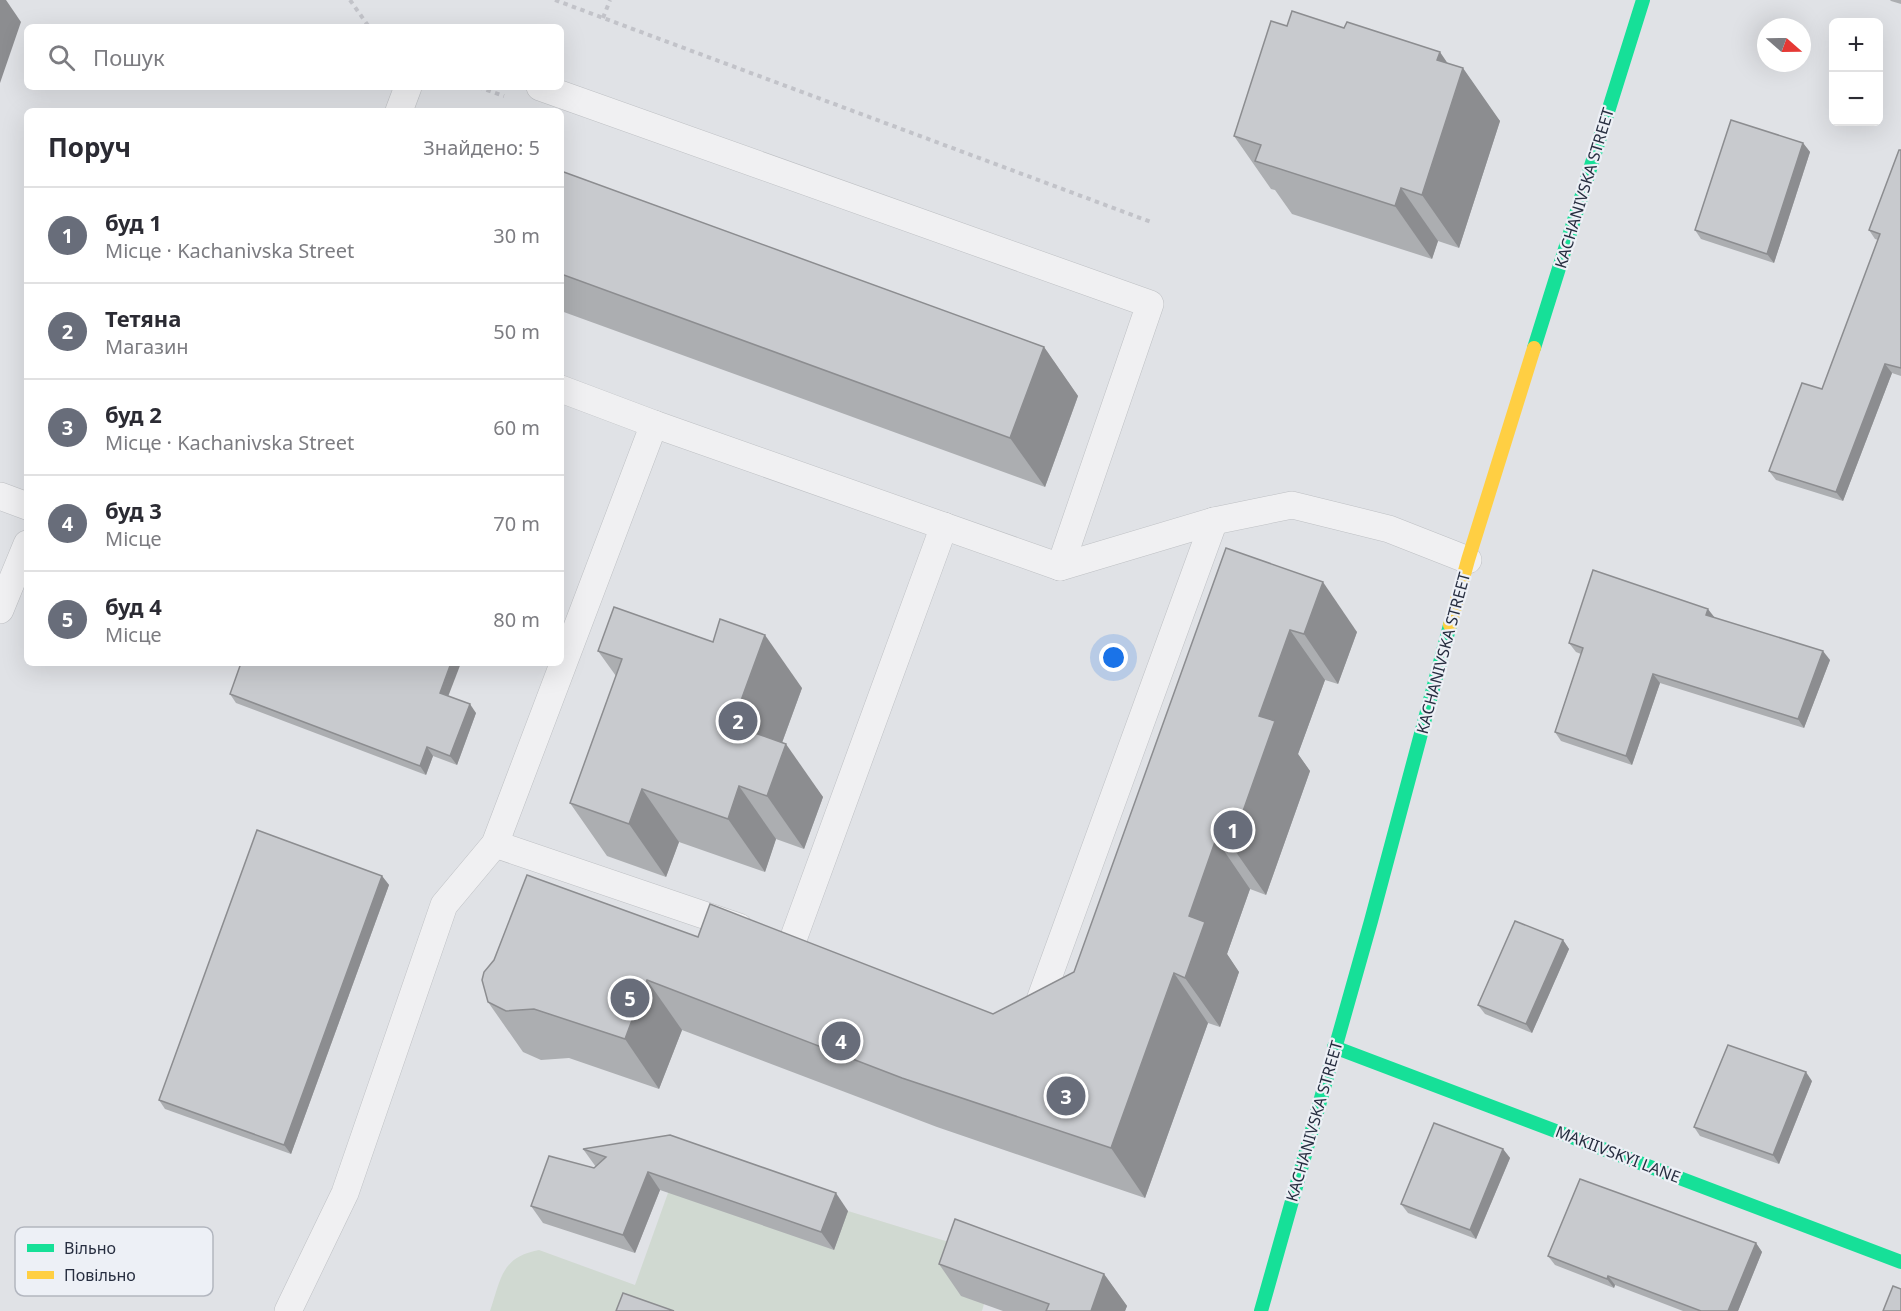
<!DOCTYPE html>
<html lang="uk">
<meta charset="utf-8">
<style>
:root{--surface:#fff;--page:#f7f7f7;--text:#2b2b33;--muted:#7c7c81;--line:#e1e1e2;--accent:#686d7a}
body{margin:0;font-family:"Noto Sans",sans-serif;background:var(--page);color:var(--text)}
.controls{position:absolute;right:18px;top:18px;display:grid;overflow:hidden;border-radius:9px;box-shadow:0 6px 24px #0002}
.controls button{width:54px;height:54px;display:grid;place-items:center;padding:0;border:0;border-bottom:2px solid var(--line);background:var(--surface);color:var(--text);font:30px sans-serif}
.compass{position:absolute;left:1757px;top:18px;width:54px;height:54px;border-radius:50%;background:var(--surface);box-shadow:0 6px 24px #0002;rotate:110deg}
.you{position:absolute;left:1114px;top:658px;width:21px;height:21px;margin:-15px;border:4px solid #fff;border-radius:50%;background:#1a73e8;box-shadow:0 0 0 9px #1a73e833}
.badge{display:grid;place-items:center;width:39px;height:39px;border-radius:50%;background:var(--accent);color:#fff;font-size:20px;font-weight:700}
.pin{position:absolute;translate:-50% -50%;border:3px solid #fff;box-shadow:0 2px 6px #0006}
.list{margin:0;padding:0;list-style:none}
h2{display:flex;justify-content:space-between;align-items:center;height:78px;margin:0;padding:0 24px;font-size:26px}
h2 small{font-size:20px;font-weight:400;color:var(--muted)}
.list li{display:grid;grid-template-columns:39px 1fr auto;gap:18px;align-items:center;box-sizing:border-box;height:96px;padding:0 24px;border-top:2px solid var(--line)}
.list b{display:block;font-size:22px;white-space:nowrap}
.list p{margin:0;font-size:20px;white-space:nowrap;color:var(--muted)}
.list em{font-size:20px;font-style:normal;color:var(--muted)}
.icon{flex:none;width:33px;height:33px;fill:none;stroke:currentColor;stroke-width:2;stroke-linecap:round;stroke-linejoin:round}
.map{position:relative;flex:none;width:1901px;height:1311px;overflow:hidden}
.search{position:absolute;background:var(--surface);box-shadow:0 6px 24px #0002;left:24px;top:24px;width:540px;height:66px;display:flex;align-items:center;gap:15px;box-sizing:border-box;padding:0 21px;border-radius:9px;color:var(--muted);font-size:22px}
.panel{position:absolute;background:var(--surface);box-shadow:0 6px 24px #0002;left:24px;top:108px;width:540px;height:558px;border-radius:9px}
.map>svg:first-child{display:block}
.green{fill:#d0d9d1}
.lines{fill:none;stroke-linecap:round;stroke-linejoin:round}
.lane-casing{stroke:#bec0c4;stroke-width:28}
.path{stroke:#c2c3c9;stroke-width:4;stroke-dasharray:4.5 4.5;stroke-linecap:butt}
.lane{stroke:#f0f0f2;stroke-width:27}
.fast{stroke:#16e098;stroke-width:14}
.slow{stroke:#ffcf43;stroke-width:14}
.wall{fill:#acaeb1}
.shaded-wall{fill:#8c8d90}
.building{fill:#c8cace;stroke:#8c8d90;stroke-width:1.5}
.labels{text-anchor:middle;stroke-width:4.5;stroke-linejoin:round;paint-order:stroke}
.street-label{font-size:16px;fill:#272e40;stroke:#edf0f6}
.key{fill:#edf0f6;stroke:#b2b6bf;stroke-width:1.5}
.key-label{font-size:16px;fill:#272e40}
</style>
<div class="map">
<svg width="1901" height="1311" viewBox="0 0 1901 1311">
<rect width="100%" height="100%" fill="#e0e2e6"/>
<!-- green -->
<path class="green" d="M673,1179L848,1211L978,1251L984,1304L982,1311H490C501,1279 501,1257 539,1250L635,1285Z"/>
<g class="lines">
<!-- lane casing -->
<g class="lane-casing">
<g id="lane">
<path d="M540,87L1150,304L1060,567"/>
<path d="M399,111L408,87"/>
<path d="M561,389L654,424"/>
<path d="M0,496L27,506"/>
<path d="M0,610L27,544"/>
<path d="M495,844L739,927"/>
<path d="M791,945L944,526"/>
<path d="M1032,1022L1214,521"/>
<path d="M288,1311L345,1193L444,905L495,844L654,424L1060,567L1214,521L1292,505L1389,529L1468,560"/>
</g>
</g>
<!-- path -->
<g class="path">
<path d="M350,0L369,27"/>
<path d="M555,0L1151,222"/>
<path d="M603,18L610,0"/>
<path d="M478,87L504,96"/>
</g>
<!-- lane -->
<use href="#lane" class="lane"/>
<!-- fast -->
<g class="fast">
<path d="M1534,348L1643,0"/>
<path d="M1334,1047L1901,1262"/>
<path d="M1261,1311L1371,921L1450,625"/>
</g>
<!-- slow -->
<path class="slow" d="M1450,625L1468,560L1534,348"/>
</g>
<!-- wall -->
<g class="wall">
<path d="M1890,0H1901V4L1891,1Z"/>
<path d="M1287,26L1448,63L1500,121L1459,248L1438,241L1432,259L1292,214L1275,190L1271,189L1234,136Z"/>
<path d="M1803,143L1810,152L1774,263L1701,239L1695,230Z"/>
<path d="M1901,150V376L1892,373L1843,501L1776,480L1769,471L1822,389L1878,240L1875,239L1869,230Z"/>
<path d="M561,171L1044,347L1078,396L1045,487L561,311Z"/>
<path d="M1226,548L1357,632L1338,684L1325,680L1298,754L1310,771L1266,895L1250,889L1227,954L1239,972L1220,1027L1208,1023L1145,1198L937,1127L682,1030L659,1089L569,1058L541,1060L523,1052L488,1002L698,937L993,1014L1074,972Z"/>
<path d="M1714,618L1830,660L1804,728L1660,683L1632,765L1561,741L1555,732L1581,654L1576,652L1569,643Z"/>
<path d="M598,651L802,688L782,743L823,797L804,849L776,839L765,872L679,842L666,877L607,856L570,803L616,676Z"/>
<path d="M230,694L448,696L476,713L457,765L433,756L426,775L236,703Z"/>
<path d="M382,876L389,885L291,1154L165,1109L159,1100Z"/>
<path d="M1563,940L1569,949L1532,1033L1485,1014L1478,1005Z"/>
<path d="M1812,1081L1779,1164L1700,1136L1694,1127Z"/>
<path d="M583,1149L848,1211L834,1250L660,1190L635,1253L543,1223L531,1206L596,1167Z"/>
<path d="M1503,1149L1510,1158L1476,1239L1408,1213L1401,1204Z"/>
<path d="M1756,1243L1762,1252L1738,1311H1683L1615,1285L1614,1288L1555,1265L1548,1256Z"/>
<path d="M939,1264L1104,1274L1127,1306L1125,1311H1003L961,1296Z"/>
</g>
<!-- shaded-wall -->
<g class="shaded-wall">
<path d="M0,0H6L21,22L0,83Z"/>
<path d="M1440,52L1459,80L1463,68L1500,121L1459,248L1422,195L1437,60Z"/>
<path d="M1803,143L1810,152L1774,263L1767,254Z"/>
<path d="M1401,188L1438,241L1432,259L1395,206Z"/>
<path d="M1044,347L1078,396L1045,487L1010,438Z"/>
<path d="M1885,364L1892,373L1843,501L1836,492Z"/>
<path d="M1323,582L1357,632L1338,684L1304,634Z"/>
<path d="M1708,609L1715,618L1706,615Z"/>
<path d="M1290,630L1325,680L1298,754L1310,771L1266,895L1231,845L1259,716Z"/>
<path d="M765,635L802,688L769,778L732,725Z"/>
<path d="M1823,651L1830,660L1804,728L1798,719Z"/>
<path d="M451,663H461L446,702L440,693Z"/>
<path d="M1653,674L1660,683L1632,765L1626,756Z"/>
<path d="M470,704L476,713L457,765L450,756Z"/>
<path d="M786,744L823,797L804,849L767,796Z"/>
<path d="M427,747L433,756L426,775L420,766Z"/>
<path d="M739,786L776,839L765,872L728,819Z"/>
<path d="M642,789L679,842L666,877L629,824Z"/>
<path d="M1216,839L1250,889L1227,954L1239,972L1220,1027L1185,978L1189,916Z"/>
<path d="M382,876L389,885L291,1154L284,1145Z"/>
<path d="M1563,940L1569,949L1532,1033L1526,1024Z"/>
<path d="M1174,973L1208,1023L1145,1198L1111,1148Z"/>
<path d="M647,980L682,1030L659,1089L625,1039Z"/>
<path d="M1806,1072L1812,1081L1779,1164L1773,1155Z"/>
<path d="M1503,1149L1510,1158L1476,1239L1470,1230Z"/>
<path d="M648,1172L660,1190L635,1253L623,1235Z"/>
<path d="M836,1193L848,1211L834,1250L821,1232Z"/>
<path d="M1756,1243L1762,1252L1738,1311H1728Z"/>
<path d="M1104,1274L1127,1306L1125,1311H1091Z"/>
<path d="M1608,1276L1615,1285L1614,1288L1607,1279Z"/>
</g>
<!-- building -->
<g class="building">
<path d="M1292,11L1344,28L1347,22L1440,52L1437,60L1463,68L1422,195L1401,188L1395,206L1255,161L1261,145L1234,136L1271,21L1287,26Z"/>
<path d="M1731,120L1803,143L1767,254L1695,230Z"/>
<path d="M1899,150H1901V368L1885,364L1836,492L1769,471L1802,383L1822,389L1880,234L1869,230Z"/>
<path d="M561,171L1044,347L1010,438L561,274Z"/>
<path d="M1226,548L1323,582L1304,634L1290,630L1259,716L1275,721L1231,845L1216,839L1189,916L1205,922L1185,978L1174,973L1111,1148L902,1078L647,980L625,1039L534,1009L506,1011L488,1002L482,980L484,972L494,960L527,875L698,937L710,904L993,1014L1074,972Z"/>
<path d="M1593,570L1708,609L1706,615L1823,651L1798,719L1653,674L1626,756L1555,732L1583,648L1569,643Z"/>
<path d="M614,607L713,642L720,619L765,635L732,725L786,744L767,796L739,786L728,819L642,789L629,824L570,803L622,659L598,651Z"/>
<path d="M241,663H451L440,693L470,704L450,756L427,747L420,766L230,694Z"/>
<path d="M257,830L382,876L284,1145L159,1100Z"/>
<path d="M1515,921L1563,940L1526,1024L1478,1005Z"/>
<path d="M1728,1045L1806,1072L1773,1155L1694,1127Z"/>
<path d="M1434,1123L1503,1149L1470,1230L1401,1204Z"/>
<path d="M670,1135L836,1193L821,1232L648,1172L623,1235L531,1206L549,1156L594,1168L606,1157L583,1149Z"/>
<path d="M1580,1179L1756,1243L1728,1311H1701L1608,1276L1607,1279L1548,1256Z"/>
<path d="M955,1219L1104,1274L1091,1311H1046L1049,1304L939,1264Z"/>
<path d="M1893,1286L1901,1289V1311H1883Z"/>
<path d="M623,1293L674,1311H616Z"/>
</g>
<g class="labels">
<!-- street labels -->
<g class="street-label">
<text transform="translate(1584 188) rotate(-73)" y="6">KACHANIVSKA STREET</text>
<text transform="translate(1443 653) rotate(-75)" y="6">KACHANIVSKA STREET</text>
<text transform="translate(1314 1121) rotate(-74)" y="6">KACHANIVSKA STREET</text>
<text transform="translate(1618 1154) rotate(21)" y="6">MAKIIVSKYI LANE</text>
</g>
</g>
<!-- legend -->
<rect x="15" y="1227" width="198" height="69" rx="9" class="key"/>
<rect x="27" y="1244" width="27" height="8" fill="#16e098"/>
<rect x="27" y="1271" width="27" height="8" fill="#ffcf43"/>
<g class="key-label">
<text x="64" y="1254">Вільно</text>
<text x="64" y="1281">Повільно</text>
</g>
</svg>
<div class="controls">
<button>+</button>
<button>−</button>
</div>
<svg class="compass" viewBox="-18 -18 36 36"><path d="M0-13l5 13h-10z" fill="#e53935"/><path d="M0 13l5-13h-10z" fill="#7c7c81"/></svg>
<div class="you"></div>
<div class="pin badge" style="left:1233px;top:830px">1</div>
<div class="pin badge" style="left:738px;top:721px">2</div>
<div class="pin badge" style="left:1066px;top:1096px">3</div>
<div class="pin badge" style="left:841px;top:1041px">4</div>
<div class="pin badge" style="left:630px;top:998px">5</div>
<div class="search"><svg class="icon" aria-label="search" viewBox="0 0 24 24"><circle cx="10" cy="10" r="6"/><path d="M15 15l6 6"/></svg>Пошук</div>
<section class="panel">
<h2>Поруч<small>Знайдено: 5</small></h2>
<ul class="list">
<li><span class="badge">1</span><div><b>буд 1</b><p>Місце · Kachanivska Street</p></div><em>30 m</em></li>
<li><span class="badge">2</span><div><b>Тетяна</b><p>Магазин</p></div><em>50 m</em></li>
<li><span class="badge">3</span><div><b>буд 2</b><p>Місце · Kachanivska Street</p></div><em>60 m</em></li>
<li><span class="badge">4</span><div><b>буд 3</b><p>Місце</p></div><em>70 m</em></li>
<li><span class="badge">5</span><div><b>буд 4</b><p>Місце</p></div><em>80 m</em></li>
</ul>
</section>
</div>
